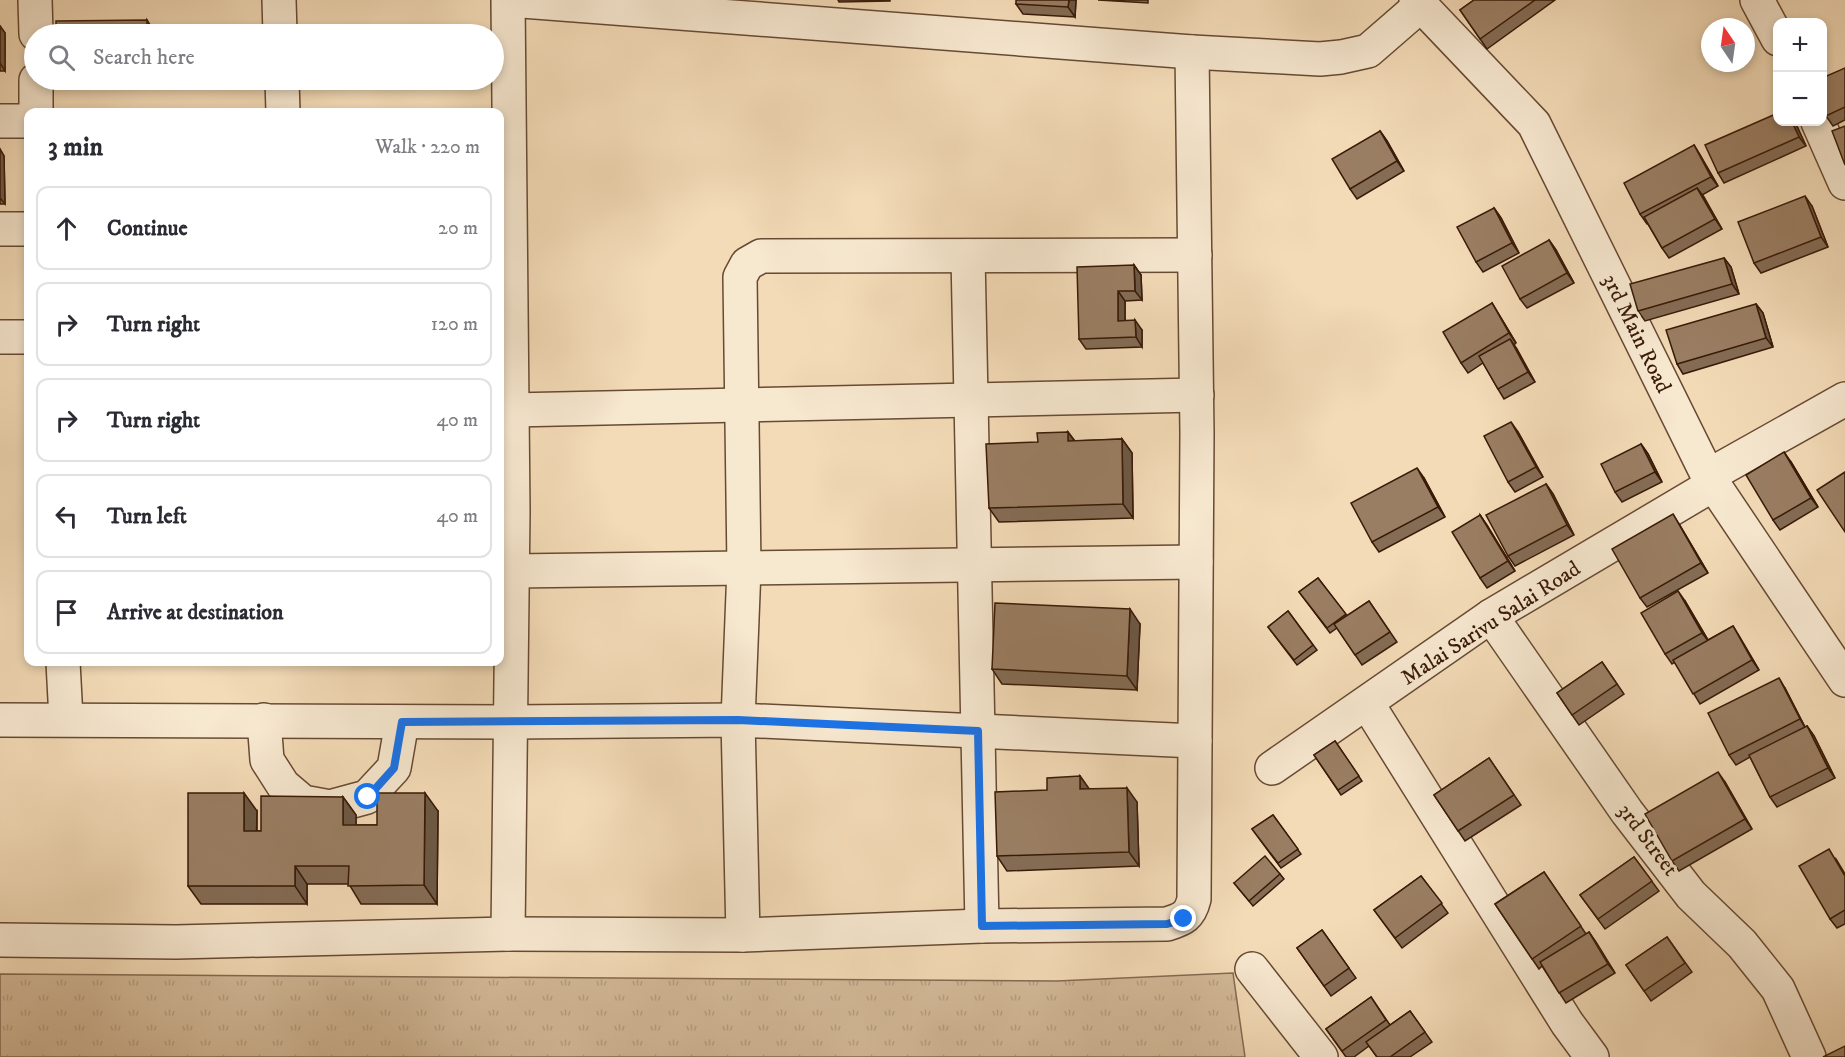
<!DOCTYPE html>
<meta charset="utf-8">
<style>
:root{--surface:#fff;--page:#f7f7f7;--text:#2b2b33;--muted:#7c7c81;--line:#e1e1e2}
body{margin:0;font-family:"IM FELL DW Pica",serif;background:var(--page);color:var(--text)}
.controls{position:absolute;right:18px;top:18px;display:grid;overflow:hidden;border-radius:12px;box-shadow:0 3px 9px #0003}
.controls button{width:54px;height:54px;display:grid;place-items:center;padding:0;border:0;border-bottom:2px solid var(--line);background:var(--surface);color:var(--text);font:30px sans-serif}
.compass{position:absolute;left:1701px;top:18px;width:54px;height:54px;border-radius:50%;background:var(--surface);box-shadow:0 3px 9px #0003;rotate:347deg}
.stop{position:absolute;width:18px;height:18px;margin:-14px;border:4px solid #1a73e8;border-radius:50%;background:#fff}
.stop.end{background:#1a73e8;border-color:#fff;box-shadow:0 2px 6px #0008}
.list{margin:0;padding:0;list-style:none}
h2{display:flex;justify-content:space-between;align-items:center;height:78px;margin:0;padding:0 24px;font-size:26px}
h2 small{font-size:20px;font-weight:400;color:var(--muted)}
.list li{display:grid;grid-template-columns:39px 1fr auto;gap:18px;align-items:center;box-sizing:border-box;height:84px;margin:0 12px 12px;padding:0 12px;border:2px solid var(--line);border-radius:12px}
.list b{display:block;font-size:22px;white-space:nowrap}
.list em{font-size:20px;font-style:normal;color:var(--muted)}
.icon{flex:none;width:33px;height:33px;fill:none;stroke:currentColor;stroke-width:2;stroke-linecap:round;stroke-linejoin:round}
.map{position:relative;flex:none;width:1845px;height:1057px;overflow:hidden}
.search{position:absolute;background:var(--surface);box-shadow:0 3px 9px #0003;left:24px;top:24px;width:480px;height:66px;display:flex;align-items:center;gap:15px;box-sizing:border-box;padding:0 21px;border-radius:33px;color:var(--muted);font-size:22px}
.panel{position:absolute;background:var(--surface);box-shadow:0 3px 9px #0003;left:24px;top:108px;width:480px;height:558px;border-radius:12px}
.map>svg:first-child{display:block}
.grass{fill:url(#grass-tufts);stroke:#866a50;stroke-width:1.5}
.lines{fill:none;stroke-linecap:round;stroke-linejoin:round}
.minor-casing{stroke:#684a33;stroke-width:36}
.tertiary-casing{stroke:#684a33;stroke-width:36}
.minor{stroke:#f7e8d0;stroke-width:33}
.tertiary{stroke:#f7e8d0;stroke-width:33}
.wall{fill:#846c55;stroke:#391a07;stroke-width:1.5}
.shaded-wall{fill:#6c5845;stroke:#391a07;stroke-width:1.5}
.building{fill:#9a7e63;stroke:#391a07;stroke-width:1.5}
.route{stroke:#1a73e8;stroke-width:8}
.labels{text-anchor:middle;stroke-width:6;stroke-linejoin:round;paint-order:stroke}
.street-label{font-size:22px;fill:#391a07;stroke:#f7e8d0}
</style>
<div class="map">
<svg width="1845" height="1057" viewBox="0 0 1845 1057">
<defs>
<pattern id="grass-tufts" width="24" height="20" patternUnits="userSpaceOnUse" patternTransform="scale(1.5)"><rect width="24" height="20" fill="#d3ba99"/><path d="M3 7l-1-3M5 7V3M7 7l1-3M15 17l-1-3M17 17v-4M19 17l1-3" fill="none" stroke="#b69f82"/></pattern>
</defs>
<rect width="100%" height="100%" fill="#f3dbb7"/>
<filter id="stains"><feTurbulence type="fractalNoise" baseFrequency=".00333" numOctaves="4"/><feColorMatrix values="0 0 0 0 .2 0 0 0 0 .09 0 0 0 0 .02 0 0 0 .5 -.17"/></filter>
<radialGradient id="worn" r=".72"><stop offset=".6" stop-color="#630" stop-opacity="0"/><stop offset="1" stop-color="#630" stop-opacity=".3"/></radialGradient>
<!-- grass -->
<path class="grass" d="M1233,973L1245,1057H0V974L1057,981Z"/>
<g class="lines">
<!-- minor casing -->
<g class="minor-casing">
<g id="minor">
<path d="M35,0L36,34"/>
<path d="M279,0L280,34"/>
<path d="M509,0L1192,52L1320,59L1341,57L1368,51L1421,5"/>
<path d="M1757,0L1778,39"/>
<path d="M36,80V112"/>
<path d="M282,80L283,112"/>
<path d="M0,121H28"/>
<path d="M1818,122L1845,183"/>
<path d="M0,229H28"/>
<path d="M968,256L982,926"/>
<path d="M0,337H28"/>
<path d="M512,410L1197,395"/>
<path d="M1708,476L1845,399"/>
<path d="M513,571L1196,562"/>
<path d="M1491,616L1627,812L1691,895L1742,944L1778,989L1809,1057"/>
<path d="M63,662L66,719"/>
<path d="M1367,703L1567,1023L1592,1057"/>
<path d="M0,720L511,722L738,720L1195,741"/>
<path d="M264,720L267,760L283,785L303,802L330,807L367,797L394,768L402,722"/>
<path d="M1272,768L1491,616L1714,484"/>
<path d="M508,934L513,511L508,0"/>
<path d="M743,935L738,720L744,568L740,277L747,264L761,256L1195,255"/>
<path d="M0,940L176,942L508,934L743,935L982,926L1167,924C1183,919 1190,916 1194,899L1197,433L1192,52"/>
<path d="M1252,969L1321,1057"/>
</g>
</g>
<!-- tertiary casing -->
<g class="tertiary-casing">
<path id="tertiary" d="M1416,0L1534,124L1708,476L1845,680"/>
</g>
<!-- minor -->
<use href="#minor" class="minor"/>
<!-- tertiary -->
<use href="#tertiary" class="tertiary"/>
</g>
<!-- wall -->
<g class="wall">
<path d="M838,0H890V1L839,2Z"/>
<path d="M1076,0L1075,17L1023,14L1016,4Z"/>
<path d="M1098,0H1148V3Z"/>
<path d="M1474,0H1555L1487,49L1460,10Z"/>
<path d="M0,26L5,33V71H0Z"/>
<path d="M1845,68V120L1833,126L1826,116Z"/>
<path d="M1778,122H1795L1806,146L1724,183L1718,173Z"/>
<path d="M1380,131L1387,141L1404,171L1357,199L1350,189Z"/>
<path d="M1694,145L1700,155L1718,186L1702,195L1722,229L1669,258L1662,248L1648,224H1647L1640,214Z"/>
<path d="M0,149L4,156L5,204H0Z"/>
<path d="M1812,206L1828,247L1761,273L1754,263Z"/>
<path d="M1494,208L1501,218L1519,253L1483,272L1476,262Z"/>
<path d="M1549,240L1556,250L1574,283L1527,308L1520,299Z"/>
<path d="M1724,258L1731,267L1739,294L1645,321L1638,311Z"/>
<path d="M1134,265L1141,275L1142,300L1125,301V320L1142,330V347L1086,349L1079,339Z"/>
<path d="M1492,303L1516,343L1514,345L1535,382L1504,399L1498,389L1483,363L1468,373L1461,363Z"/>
<path d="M1756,304L1763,313L1773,347L1683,374L1677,364Z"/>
<path d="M1068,432L1075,441L1122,439L1132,453L1133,518L999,522L989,508L1038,442Z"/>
<path d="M1518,432L1543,477L1515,492L1508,482Z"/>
<path d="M1641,444L1648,454L1662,482L1622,502L1615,492Z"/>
<path d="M1791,462L1818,507L1780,530L1773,520Z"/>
<path d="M1424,478L1445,517L1379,552L1372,542Z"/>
<path d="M1546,484L1553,494L1574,535L1515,566L1508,556Z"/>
<path d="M1480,515L1515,571L1487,588L1480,578Z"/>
<path d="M1679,524L1708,573L1647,607L1640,598Z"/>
<path d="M1318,578L1347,616L1369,601L1397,642L1362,665L1337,628L1330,633L1299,592Z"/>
<path d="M1685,601L1708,640L1733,626L1739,636L1759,670L1700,704L1675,662L1672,664L1665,654Z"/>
<path d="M1288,611L1317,650L1297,665L1268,627Z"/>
<path d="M1140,624L1137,690L1002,684L992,669Z"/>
<path d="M1602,662L1624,694L1579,725L1557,693Z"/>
<path d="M1785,688L1805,727L1807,726L1814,736L1835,778L1777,807L1770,797L1750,757L1736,765L1729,755Z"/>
<path d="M1335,741L1362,781L1341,795L1314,755Z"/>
<path d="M1489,758L1521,805L1465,841L1434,795Z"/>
<path d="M1080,776L1089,789L1137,802L1139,866L1007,871L997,856L1047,790Z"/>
<path d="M1725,782L1752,829L1679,871L1672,861Z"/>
<path d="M343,797L356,815V825H377L438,811L437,904H361L349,884H307V904H201L188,886L257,811V831H261Z"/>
<path d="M1273,815L1301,854L1281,868L1252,829Z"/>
<path d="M1634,857L1659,891L1605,929L1580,895Z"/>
<path d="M1836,859L1845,874V924L1837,928L1830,919Z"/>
<path d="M1544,872L1586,934L1589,932L1615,973L1566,1003L1542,966L1539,969L1495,904Z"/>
<path d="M1280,874L1284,879L1253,906L1234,883Z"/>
<path d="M1421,876L1448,913L1402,948L1374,910Z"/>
<path d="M1322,930L1356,978L1331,996L1297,948Z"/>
<path d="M1667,937L1692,972L1651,1001L1626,965Z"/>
<path d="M1371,997L1390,1025L1410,1011L1432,1042L1410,1057H1377L1369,1046L1354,1057H1346L1326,1029Z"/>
</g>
<!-- shaded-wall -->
<g class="shaded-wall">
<path d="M1069,0H1076L1075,17L1068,7Z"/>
<path d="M147,20L153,30V34H147Z"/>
<path d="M0,26L5,33V71L0,63Z"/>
<path d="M1792,122H1795L1806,146L1799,137Z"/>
<path d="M1380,131L1387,141L1404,171L1397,161Z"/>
<path d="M1694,145L1700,155L1718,186L1711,177Z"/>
<path d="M0,149L4,156L5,204L0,198Z"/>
<path d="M1697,188L1704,197L1722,229L1715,219Z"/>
<path d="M1805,196L1812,206L1828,247L1821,237Z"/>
<path d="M1494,208L1501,218L1519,253L1512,243Z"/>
<path d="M1549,240L1556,250L1574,283L1567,273Z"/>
<path d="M1724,258L1731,267L1739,294L1732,284Z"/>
<path d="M1134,265L1141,275L1142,300L1135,291Z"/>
<path d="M1118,291L1125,301V330L1118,321Z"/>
<path d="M1492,303L1516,343L1509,333Z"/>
<path d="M1756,304L1763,313L1773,347L1766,338Z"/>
<path d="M1135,320L1142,330V347L1136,337Z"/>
<path d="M1510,339L1517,349L1535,382L1528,372Z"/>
<path d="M1511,422L1518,432L1543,477L1536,467Z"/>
<path d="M1068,432L1078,446L1068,441Z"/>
<path d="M1122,439L1132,453L1133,518L1123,504Z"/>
<path d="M1641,444L1648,454L1662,482L1655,472Z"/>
<path d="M1784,452L1791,462L1818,507L1811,498Z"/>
<path d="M1417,468L1424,478L1445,517L1438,507Z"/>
<path d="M1546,484L1553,494L1574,535L1567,525Z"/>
<path d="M1673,514L1679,524L1708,573L1701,563Z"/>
<path d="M1480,515L1487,525L1515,571L1508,561Z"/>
<path d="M1678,591L1685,601L1709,642L1702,633Z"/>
<path d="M1130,609L1140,624L1137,690L1127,676Z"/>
<path d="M1733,626L1739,636L1759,670L1752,660Z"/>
<path d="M1779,678L1785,688L1806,729L1800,719Z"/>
<path d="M1807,726L1814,736L1835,778L1828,768Z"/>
<path d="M1718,772L1725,782L1752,829L1745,819Z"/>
<path d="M1080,776L1090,790L1080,789Z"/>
<path d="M1127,788L1137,802L1139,866L1129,852Z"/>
<path d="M244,793L257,811L256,849L244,831Z"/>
<path d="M425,793L438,811L437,904L424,885Z"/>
<path d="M343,797L356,815V843L343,825Z"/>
<path d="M295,866L307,884V904L295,886Z"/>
<path d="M1589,932L1596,942L1615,973L1608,964Z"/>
</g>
<!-- building -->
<g class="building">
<path d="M1016,0H1069L1068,7L1016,4Z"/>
<path d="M1474,0H1535L1480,39L1460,10Z"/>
<path d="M147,20V34H56V21Z"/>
<path d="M1845,68V107L1826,116L1822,107V78Z"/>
<path d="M1778,113V122H1792L1799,137L1718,173L1705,145Z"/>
<path d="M1845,126V165L1832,131Z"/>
<path d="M1380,131L1397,161L1350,189L1332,159Z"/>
<path d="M1694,145L1711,177L1640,214L1624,183Z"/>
<path d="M1697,188L1715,219L1662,248L1644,217Z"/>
<path d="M1805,196L1821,237L1754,263L1738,222Z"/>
<path d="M1494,208L1512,243L1476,262L1457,227Z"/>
<path d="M1549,240L1567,273L1520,299L1502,266Z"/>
<path d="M1724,258L1732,284L1638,311L1630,284Z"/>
<path d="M1134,265L1135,291H1118V321L1135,320L1136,337L1079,339L1077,267Z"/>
<path d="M1492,303L1509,333L1461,363L1443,332Z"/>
<path d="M1756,304L1766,338L1677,364L1666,330Z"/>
<path d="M1510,339L1528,372L1498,389L1479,356Z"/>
<path d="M1511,422L1536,467L1508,482L1484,436Z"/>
<path d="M1068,432V441L1122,439L1123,504L989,508L986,444L1038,442L1037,433Z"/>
<path d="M1641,444L1655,472L1615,492L1601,464Z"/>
<path d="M1784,452L1811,498L1773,520L1746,475Z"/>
<path d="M1417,468L1438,507L1372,542L1351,503Z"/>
<path d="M1845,472V532L1817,490Z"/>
<path d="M1546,484L1567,525L1508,556L1486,515Z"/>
<path d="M1673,514L1701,563L1640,598L1612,549Z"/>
<path d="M1480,515L1508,561L1480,578L1452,532Z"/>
<path d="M1318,578L1346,614L1327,628L1299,592Z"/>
<path d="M1678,591L1702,633L1665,654L1641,613Z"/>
<path d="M1369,601L1390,632L1355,655L1334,624Z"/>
<path d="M995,603L1130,609L1127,676L992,669Z"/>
<path d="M1288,611L1313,645L1294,660L1268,627Z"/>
<path d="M1733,626L1752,660L1693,694L1673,660Z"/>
<path d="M1602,662L1617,684L1572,715L1557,693Z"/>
<path d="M1779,678L1800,719L1729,755L1708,713Z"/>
<path d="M1807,726L1828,768L1770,797L1749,755Z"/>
<path d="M1335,741L1359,776L1338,790L1314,755Z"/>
<path d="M1489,758L1514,795L1458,831L1434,795Z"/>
<path d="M1718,772L1745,819L1672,861L1645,814Z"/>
<path d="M1080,776V789L1127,788L1129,852L997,856L995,792L1047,790V778Z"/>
<path d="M188,793H244V831H261V796L343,797V825H377V793H425L424,885L348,886L349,866H295V886H188Z"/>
<path d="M1273,815L1298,849L1278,863L1252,829Z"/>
<path d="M1829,849L1845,876V910L1830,919L1799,866Z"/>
<path d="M1265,856L1280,874L1249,901L1234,883Z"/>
<path d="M1634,857L1652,881L1598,919L1580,895Z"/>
<path d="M1544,872L1581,926L1532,959L1495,904Z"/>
<path d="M1421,876L1442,903L1395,938L1374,910Z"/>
<path d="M1322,930L1349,968L1324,986L1297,948Z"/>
<path d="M1589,932L1608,964L1559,993L1540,962Z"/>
<path d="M1667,937L1685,963L1644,991L1626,965Z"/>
<path d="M1371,997L1386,1020L1342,1051L1326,1029Z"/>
<path d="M1410,1011L1425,1032L1390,1057H1377L1366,1042Z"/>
<path d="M1845,1046V1057H1823Z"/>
</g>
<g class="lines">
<!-- route -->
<path class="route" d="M368,797L394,768L402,722L738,720L978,731L982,926L1167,924L1184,919"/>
</g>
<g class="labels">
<!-- street labels -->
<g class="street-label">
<text transform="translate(1638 333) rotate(64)" y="8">3rd Main Road</text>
<text transform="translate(1490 622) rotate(-33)" y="8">Malai Sarivu Salai Road</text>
<text transform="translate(1649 839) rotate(53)" y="8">3rd Street</text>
</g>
</g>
<rect width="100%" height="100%" filter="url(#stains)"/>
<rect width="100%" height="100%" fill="url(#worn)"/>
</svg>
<div class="controls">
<button>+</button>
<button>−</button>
</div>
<svg class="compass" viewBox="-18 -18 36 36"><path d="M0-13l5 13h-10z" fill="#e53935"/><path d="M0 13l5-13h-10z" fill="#7c7c81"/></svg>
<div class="stop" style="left:368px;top:797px"></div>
<div class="stop end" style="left:1184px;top:919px"></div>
<div class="search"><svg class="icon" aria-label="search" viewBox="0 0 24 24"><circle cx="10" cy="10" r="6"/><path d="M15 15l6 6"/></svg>Search here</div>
<section class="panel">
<h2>3 min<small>Walk · 220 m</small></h2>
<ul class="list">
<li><svg class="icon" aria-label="ahead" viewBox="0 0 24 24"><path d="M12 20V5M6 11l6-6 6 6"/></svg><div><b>Continue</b></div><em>20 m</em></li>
<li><svg class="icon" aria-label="right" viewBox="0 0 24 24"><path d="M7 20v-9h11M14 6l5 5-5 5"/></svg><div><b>Turn right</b></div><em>120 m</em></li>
<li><svg class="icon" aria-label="right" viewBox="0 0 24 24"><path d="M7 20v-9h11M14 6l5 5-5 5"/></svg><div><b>Turn right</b></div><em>40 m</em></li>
<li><svg class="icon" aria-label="left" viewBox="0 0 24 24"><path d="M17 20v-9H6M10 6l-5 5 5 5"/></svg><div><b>Turn left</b></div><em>40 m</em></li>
<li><svg class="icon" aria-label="arrive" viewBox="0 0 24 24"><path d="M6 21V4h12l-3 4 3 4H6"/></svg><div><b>Arrive at destination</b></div></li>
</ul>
</section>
</div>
